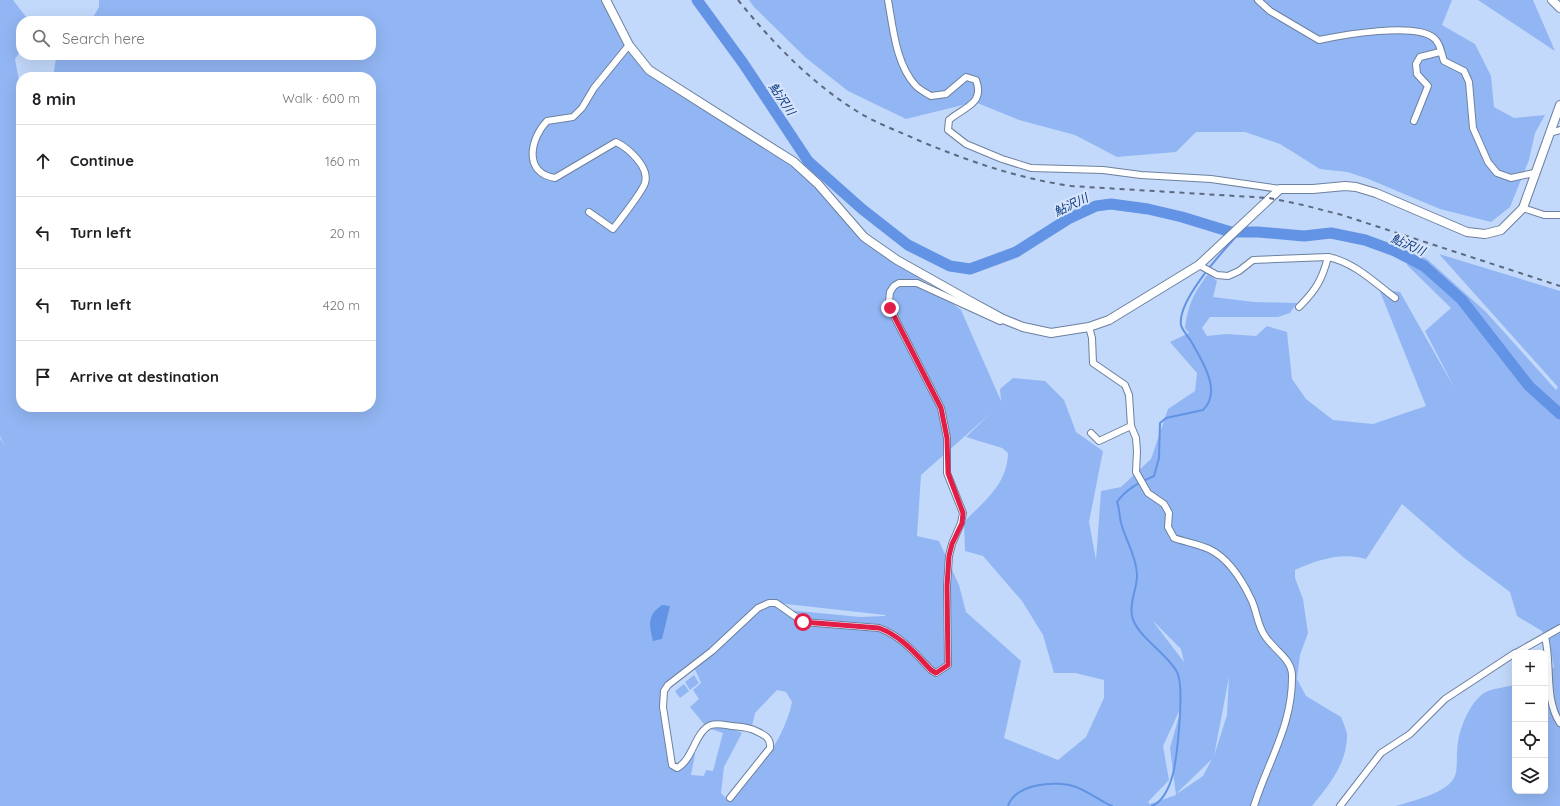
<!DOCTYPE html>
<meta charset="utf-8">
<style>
:root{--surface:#fff;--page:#f2f2f2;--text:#202124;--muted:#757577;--line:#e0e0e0}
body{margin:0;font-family:Quicksand,"Noto Sans JP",sans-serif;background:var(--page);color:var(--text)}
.controls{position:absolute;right:12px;bottom:12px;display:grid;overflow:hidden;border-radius:8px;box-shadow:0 4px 16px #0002}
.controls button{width:36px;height:36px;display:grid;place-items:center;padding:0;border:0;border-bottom:1px solid var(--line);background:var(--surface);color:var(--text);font:20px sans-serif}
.stop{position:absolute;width:12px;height:12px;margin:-9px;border:3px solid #e11d48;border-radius:50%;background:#fff}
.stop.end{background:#e11d48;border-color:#fff;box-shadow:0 1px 4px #0008}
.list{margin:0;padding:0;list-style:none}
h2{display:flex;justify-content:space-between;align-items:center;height:52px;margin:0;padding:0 16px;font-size:17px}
h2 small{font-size:13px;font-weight:400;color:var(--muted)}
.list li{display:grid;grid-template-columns:26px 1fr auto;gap:12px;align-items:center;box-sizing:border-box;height:72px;padding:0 16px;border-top:1px solid var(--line)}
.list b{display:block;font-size:15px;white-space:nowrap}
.list em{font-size:13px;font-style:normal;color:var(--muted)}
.icon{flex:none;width:22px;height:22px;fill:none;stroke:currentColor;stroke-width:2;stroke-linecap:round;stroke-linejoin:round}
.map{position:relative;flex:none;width:1560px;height:806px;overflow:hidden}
.search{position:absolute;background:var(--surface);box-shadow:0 4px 16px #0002;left:16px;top:16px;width:360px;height:44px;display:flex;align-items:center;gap:10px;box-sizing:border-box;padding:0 14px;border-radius:16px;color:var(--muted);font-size:15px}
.panel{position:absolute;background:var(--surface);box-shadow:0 4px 16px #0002;left:16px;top:72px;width:360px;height:340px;border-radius:16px}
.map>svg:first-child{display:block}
.green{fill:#92b6f3;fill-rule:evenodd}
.water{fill:#6293e5}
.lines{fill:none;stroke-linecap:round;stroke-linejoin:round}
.stream{stroke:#6293e5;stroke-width:2}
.river{stroke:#6293e5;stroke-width:11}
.street-casing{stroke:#6d809f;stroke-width:8}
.secondary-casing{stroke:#6d809f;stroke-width:10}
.street{stroke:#fff;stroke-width:6}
.secondary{stroke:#fff;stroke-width:8}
.rail{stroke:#5c697e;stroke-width:2;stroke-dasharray:5 5;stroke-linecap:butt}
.route{stroke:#e11d48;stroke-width:5}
.labels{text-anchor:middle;stroke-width:4;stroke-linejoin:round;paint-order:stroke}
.water-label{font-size:12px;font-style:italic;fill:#0c3880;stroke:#d8e5fa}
</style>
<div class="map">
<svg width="1560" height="806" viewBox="0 0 1560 806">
<rect width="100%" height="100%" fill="#c3d9fb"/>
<!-- green -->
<g class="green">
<path d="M0,0H13L29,21H21V50L15,59L21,92V407H371V77H53L56,58L61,55H371V21H91L99,7V0H604L631,54L802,169L856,229L961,310L1001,401L1000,389L1013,378L1045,381L1064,400L1076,432L1103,451L1089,522L1096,560L1101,491L1121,487L1151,459L1168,409L1195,391L1197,373L1170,342L1189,333L1185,328C1188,304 1194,293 1208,274L1217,281L1213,297L1254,302L1297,303L1290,313L1278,317H1210L1202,328L1207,336L1227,334L1256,336L1267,326L1287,332L1292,379L1306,399L1333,420L1373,424L1426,406L1379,289L1400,292L1455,389L1425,331L1451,308L1407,265L1412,252L1427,259L1486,312L1556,390L1558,387L1439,254L1560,291V806H1396C1412,801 1448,793 1455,776C1458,767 1456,753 1458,742C1460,727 1472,697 1488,691C1496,688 1506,687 1515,685V791H1545V677L1554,667L1550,647L1542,631L1517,616L1510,592L1463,557L1402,504L1366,559C1342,552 1317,560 1295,570V578L1303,599L1308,633L1300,655L1297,679L1306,696L1341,717C1343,722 1346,729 1347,734C1348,763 1328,786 1312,806H0V438L5,446L0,436ZM991,413L966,437L1002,448L1008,453C1007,485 985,500 964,522L965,551L983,556L1022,601L1043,635L1054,673H1075L1104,680V698L1086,737L1058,760L1004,738L1021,661L966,612L959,585L939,541L917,536L921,475ZM777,603L885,615V616L860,617L788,610ZM1152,620L1181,649L1184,662ZM694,667L701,683L693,690L699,699L690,707L704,724L752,726L755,713L777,690L786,692L792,702C784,741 756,773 730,802L721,793L724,767L742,733C731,728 722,726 711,729L723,733L713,771L706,770L704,776L691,775L695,754L694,750L683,768L674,770L673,766L662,697L680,676ZM1229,677L1227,715L1214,756ZM1182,705L1170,748L1176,795L1150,804L1148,802L1169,780L1163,746ZM1212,759L1203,776L1178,793V792Z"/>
<path d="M749,0H1452L1442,25L1475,44L1491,76L1494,107L1514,118L1545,115L1535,133L1529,160L1510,207L1491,222L1440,209L1366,178L1347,172L1320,169L1280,144L1245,132H1196L1176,152L1117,157L1075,135L1019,120L975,102L906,119L848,91L806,58L754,7Z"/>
<path d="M1478,0H1533L1555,51Z"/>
<path d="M694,675L699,683L690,690L685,682Z"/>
<path d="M684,684L689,691L680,698L675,691Z"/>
</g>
<!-- water -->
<path class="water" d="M662,605L670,606L662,639L653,641C649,625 647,615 662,605Z"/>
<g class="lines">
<!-- stream -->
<g class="stream">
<path d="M1008,806C1016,783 1057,780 1076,787C1089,792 1100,801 1112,806"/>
<path d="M1152,806C1164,801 1170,785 1173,774C1177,757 1185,686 1177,672C1167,653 1136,636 1132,616C1129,601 1138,587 1137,574C1136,555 1126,541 1121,523C1119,516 1120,509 1117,502C1127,488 1139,483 1154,476L1159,458L1160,423L1166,418L1203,410C1223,391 1201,359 1191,341C1188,336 1182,330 1181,325C1177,300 1224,250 1240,232"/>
</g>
<!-- river -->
<path class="river" d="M697,0L743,63L808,161L862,209L908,245L950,266L970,269L1016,252L1068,219L1096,206L1111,204L1148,209L1182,217L1231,232H1258L1304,236L1331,233L1365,240L1395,251L1424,266L1462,300L1529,386L1560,414"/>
<!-- street casing -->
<g class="street-casing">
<g id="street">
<path d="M888,0C893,28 896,65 916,86C920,90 926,93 931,96L946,94L966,77L976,80C985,104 964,107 949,120L948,130L966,144L1002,159L1031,168L1103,170L1141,175L1211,179L1280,189"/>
<path d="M1258,0L1270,11L1319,40C1343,35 1415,22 1434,38C1441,44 1441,53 1444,61L1464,71L1469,82L1473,128L1488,162L1497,173L1511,178L1534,173"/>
<path d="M1414,121L1428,86L1417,74L1416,64L1420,57L1440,52"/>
<path d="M1550,133L1560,130"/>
<path d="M1523,208L1544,215H1560"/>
<path d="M589,212L613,229C620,220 642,192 645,183C650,167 628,148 616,142L555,178C523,173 530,139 547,121L573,117L582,108L594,88L629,45"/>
<path d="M1199,265L1217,275L1228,276L1239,271L1253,260L1328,257C1354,262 1375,283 1395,298"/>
<path d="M1299,307C1316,290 1322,280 1328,257"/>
<path d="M1089,327L1092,338L1093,363L1125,385L1129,395L1131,426L1136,438L1137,451L1136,472L1148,493L1164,504L1169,513L1168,527L1174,538C1185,542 1198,544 1209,549C1228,558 1242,580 1251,599C1257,611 1257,625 1265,636C1273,649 1292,659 1292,675C1293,725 1268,761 1254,806"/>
<path d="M1091,433L1099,441L1131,426"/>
<path d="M1545,637C1552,665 1544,699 1560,723"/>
<path d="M1516,653L1560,628"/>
<path d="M730,798L770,748C771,738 765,735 756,731C749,727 740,727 732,726C725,725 717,723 711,725C695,731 693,760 677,768L672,765L663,707L664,691L668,685L712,651L758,608L769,603H776L803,622L879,628C901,636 915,653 931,670L936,673L948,665L947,586L949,556L952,544L961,523L963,513L947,473V438L941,408L895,318L889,301L890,292L894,286L899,283H917L1000,321"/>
<path d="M1340,806L1381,753L1410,734L1445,699L1515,653"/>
</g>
</g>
<!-- secondary casing -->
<g class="secondary-casing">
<g id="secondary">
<path d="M606,0L629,45L649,70L794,162L818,184L864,237L897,260L970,301L1003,319L1023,327L1051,333L1089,327L1109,320L1199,265L1280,189H1313L1345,186L1356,187L1376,193L1467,232L1485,234L1501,230L1523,208L1560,105"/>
<path d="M1552,0L1560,8"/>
</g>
</g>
<!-- street -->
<use href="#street" class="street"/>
<!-- secondary -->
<use href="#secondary" class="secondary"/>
<!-- rail -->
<path class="rail" d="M738,0C772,42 809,81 855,110C875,123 898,131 920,141C971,162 1017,178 1071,186L1269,198L1303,205L1342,215L1560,286"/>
</g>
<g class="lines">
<!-- route -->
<path class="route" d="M803,622L879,628C901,636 915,653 931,670L936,673L948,665L947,586L949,556L952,544L962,523L963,513L948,473L947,438L941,408L890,308"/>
</g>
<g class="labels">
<!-- water labels -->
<g class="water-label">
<text transform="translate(782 99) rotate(56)" y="4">鮎沢川</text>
<text transform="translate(1071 205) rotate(-26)" y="4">鮎沢川</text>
<text transform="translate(1408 245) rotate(24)" y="4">鮎沢川</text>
</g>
</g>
</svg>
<div class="controls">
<button>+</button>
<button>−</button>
<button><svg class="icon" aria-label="locate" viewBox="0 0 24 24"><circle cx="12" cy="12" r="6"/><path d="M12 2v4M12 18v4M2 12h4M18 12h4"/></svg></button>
<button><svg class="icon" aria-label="layers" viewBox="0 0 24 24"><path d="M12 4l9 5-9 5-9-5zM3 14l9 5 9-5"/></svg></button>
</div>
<div class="stop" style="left:803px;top:622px"></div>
<div class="stop end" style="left:890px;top:308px"></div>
<div class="search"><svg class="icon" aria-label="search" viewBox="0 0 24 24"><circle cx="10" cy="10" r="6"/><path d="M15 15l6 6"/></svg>Search here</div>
<section class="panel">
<h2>8 min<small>Walk · 600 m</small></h2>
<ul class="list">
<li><svg class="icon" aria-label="ahead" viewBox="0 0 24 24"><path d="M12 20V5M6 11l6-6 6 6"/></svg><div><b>Continue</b></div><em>160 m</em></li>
<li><svg class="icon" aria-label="left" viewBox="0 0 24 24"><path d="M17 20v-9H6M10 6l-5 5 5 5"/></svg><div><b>Turn left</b></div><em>20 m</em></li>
<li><svg class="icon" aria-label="left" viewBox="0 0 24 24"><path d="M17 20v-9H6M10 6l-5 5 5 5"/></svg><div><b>Turn left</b></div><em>420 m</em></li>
<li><svg class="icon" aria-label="arrive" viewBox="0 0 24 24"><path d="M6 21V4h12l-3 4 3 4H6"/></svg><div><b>Arrive at destination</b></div></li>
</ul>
</section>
</div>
